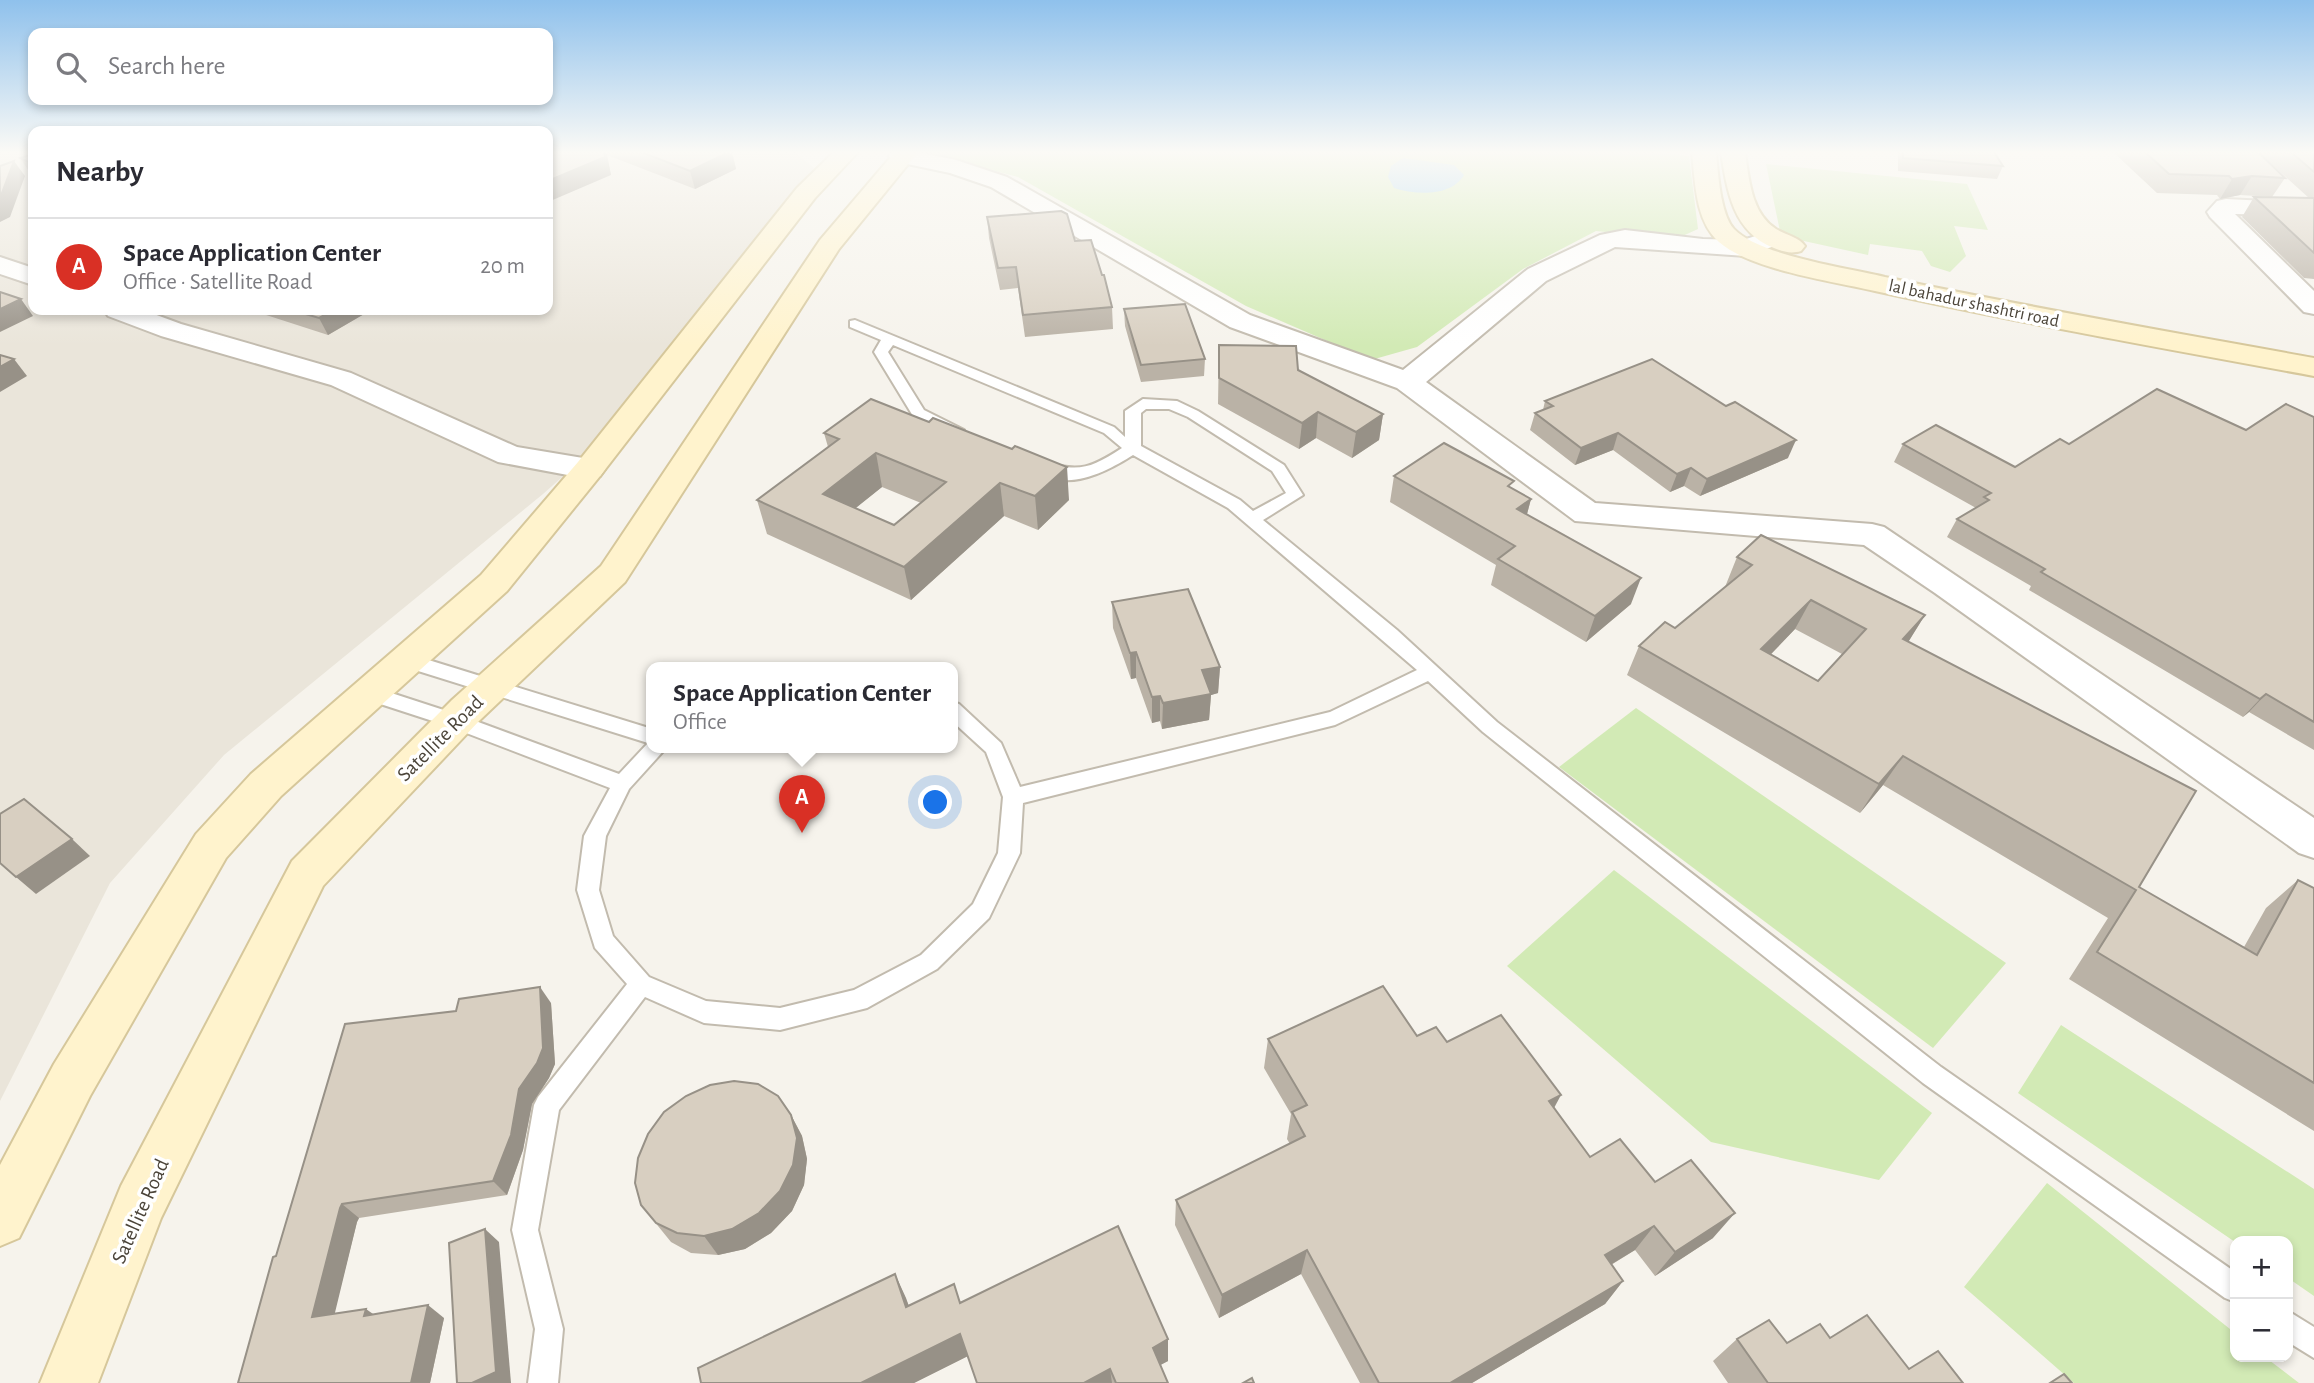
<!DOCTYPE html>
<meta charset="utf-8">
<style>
:root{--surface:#fff;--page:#f2f2f3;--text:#2b2b33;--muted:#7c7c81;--line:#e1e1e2;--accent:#d93025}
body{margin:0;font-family:"Alegreya Sans",sans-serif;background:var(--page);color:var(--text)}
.controls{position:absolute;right:21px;bottom:21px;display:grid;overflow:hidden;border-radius:14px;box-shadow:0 4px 10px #0003}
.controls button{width:63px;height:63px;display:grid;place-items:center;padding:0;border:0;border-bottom:2px solid var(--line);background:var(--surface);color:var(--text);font:35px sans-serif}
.you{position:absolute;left:936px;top:803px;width:24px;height:24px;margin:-18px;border:5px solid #fff;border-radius:50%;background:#1a73e8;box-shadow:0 0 0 10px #1a73e833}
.badge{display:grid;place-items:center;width:46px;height:46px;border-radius:50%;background:var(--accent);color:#fff;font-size:23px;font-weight:700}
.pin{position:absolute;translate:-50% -58px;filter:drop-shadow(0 2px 4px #0008)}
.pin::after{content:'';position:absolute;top:37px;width:24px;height:21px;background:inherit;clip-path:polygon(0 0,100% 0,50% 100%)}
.popup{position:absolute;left:646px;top:662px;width:312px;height:91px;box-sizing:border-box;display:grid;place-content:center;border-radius:14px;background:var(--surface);filter:drop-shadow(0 2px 5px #0005);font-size:23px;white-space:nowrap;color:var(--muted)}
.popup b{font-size:26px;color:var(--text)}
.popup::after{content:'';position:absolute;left:50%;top:100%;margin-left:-14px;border:14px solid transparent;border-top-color:var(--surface)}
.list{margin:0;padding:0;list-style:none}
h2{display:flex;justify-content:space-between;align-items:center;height:91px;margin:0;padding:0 28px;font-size:30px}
h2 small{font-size:23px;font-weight:400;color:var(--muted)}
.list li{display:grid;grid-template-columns:46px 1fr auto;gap:21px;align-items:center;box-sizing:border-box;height:98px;padding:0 28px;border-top:2px solid var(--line)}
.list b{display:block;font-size:26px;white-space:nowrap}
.list p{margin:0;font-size:23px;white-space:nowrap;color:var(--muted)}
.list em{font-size:23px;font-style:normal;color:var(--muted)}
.icon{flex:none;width:38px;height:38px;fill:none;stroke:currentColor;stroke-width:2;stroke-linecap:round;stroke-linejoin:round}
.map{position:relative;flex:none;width:2314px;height:1383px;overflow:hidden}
.search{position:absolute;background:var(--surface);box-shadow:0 4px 10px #0003;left:28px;top:28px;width:525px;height:77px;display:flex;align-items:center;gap:18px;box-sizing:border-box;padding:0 24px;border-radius:14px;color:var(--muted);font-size:26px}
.panel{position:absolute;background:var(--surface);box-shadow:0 4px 10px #0003;left:28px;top:126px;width:525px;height:189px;border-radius:14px}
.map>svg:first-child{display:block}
.residential{fill:#eae5da}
.green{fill:#d2eab5}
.water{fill:#a9d4f2}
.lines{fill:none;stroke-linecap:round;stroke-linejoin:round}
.service-casing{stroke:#c2bbae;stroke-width:4}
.minor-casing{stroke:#c2bbae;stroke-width:4}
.secondary-casing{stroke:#d6c79b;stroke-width:4}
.service{fill:#fff;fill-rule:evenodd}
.minor{fill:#fff;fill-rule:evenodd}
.secondary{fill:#fff3cd;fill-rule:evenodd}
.wall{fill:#bab2a6;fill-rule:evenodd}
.shaded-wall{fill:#979187}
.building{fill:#d8cfc1;stroke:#979187;stroke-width:2;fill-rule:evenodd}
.labels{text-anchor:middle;stroke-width:7;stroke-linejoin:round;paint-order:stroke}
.far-street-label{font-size:18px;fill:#4b4439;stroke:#fff}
.street-label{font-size:21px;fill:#4b4439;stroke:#fff}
</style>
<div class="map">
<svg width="2314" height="1383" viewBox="0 0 2314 1383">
<rect width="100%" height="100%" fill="#f6f3ec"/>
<!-- residential -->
<path class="residential" d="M0,152H33V310H548V152H795L820,173L654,396L543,494L224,755L110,883L0,1101Z"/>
<!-- green -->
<g class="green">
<path d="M923,152H1649L1689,156L1698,229L1676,239L1596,231L1523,269L1417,347L1371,360L1246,306L1018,177Z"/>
<path d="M1766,164L1967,184L1988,230L1954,226L1966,256L1950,272L1931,266L1922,251L1870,244L1868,255L1781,236Z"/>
<path d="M1636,708L2006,963L1933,1048L1559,767Z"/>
<path d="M1614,870L1932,1113L1879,1180L1711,1142L1507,966Z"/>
<path d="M2061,1025L2314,1189V1296L2288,1278V1241L2235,1242L2018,1093Z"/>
<path d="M2047,1183L2235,1333V1357H2265L2299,1383H2074L1964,1287Z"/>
</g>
<!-- water -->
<path class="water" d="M1403,158L1454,165L1464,175C1451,197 1416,195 1394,188L1388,177L1391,166Z"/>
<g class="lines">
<!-- service casing -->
<g class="service-casing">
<g id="service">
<path d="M855,320L1114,427L1125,437V411L1143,399L1177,401L1198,411L1284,465L1303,495L1263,520L1397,630L1497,722L1941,1067L2235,1272V1302L2225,1298L1923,1083L1483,732L1428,681L1335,725L1023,803L1020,853L989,918L937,969L867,1008L780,1030L704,1023L645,997L559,1110L538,1230L563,1329L558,1383H528L535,1329L512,1230L534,1105L538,1097L627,984L595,948L577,890L584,836L610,788L448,726L362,698L359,693L362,688H376L462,716L619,774L648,743L399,665L397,660L399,655L406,653L652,729V747H667L629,789L606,836L599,890L613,936L649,977L706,1001L780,1008L854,990L921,955L973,904L998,853L1003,797L986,752L952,721V702L959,704L1001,743L1020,787L1330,712L1417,670L1228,508L1133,455C1108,471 1063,495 1037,468L1045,463C1081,472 1091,468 1122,448L1104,433L893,345L888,352L924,410L964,430L961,433H951L913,416L874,352L881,340L850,327V321ZM1146,409H1169L1188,417L1272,471L1286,493L1253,511L1240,500L1141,446V413Z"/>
<path d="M2288,1311L2314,1327V1358L2288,1342Z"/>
</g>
</g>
<!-- minor casing -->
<g class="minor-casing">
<g id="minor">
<path d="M892,152H917L956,160L1007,177L1250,315L1403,370L1528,269L1600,235L1625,230L1703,239L1743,240L1771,231L1780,234L1784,239L1780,244L1746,256L1615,247L1546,281L1426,382L1595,503L1872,524L1884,527L2314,818V858L2299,853L1935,593L1864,545L1575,521L1397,388L1230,327L991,187L950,173L893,161L889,156Z"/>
<path d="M2226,199L2310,203L2313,208L2310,213L2301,215L2235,214L2314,291V314L2304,312L2210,217L2207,212L2217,201Z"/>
<path d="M0,257L33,268V285L0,274Z"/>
<path d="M104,310H143L181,324L351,373L517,447L589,459L600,462L605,469L600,476L589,479L498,462L331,385L161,336L108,316Z"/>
</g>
</g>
<!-- secondary casing -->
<g class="secondary-casing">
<g id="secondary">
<path d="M834,152H858L815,198L600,476L507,591L281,796L226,858L90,1096L19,1238L0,1246V1165L54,1064L196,834L251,774L481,575L578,462L797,188Z"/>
<path d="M895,152H918L839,249L625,582L480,720L323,886L161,1218L98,1383H40L121,1186L292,861L452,700L601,566L820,240Z"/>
<path d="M1692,152H1716C1718,172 1720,214 1734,229C1760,256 1848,268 1885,277C2027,307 2171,332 2314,358V376C2167,349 2021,323 1875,291C1833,281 1751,270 1719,242C1695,221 1695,181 1692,152Z"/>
<path d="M1721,152H1745C1749,179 1751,213 1776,229C1786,235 1799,237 1805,246L1801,251C1791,254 1784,252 1774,248C1733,232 1727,191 1721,152Z"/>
</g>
</g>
<!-- service -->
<use href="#service" class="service"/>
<!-- minor -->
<use href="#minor" class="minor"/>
<!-- secondary -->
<use href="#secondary" class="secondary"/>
</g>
<!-- wall -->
<g class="wall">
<path d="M548,152H732L736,169L695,189L607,155L611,175Z"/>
<path d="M1898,152H1994L2003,166L1997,179L1898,171Z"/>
<path d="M2113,152H2258L2285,178L2272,197L2240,195L2220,199L2217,195L2157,193Z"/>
<path d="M2258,152H2314V279L2304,278L2242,217L2254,197L2309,198Z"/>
<path d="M33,154V175L31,174L20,158Z"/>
<path d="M987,217L1075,241L1102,275L1112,307L1113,329L1025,337L1018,288L1000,290L989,238Z"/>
<path d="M1124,309L1205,359L1204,376L1141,382L1125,326Z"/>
<path d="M258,310H371L328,335L260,313Z"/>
<path d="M1219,345L1298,370L1383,414L1379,440L1352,458L1316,438L1299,449L1218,404Z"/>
<path d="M1545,401L1788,458L1700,496L1684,486L1670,492L1613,450L1575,465L1530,430L1535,413L1543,410Z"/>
<path d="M2314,417V750L2249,712L2243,717L2029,590L2031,586L1947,537L1957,519L1976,508L1894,462L1903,444L2015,467L2069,444L2246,430Z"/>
<path d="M824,433L1069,500L1038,530L1004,516L911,600L767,534L757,500L828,447ZM882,487L921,503L894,525L855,508Z"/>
<path d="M1394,476L1512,489L1531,499L1527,514L1631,604L1586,642L1491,585L1496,565L1390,502Z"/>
<path d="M1737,557L1925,615L1908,642L2139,887L2244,947L2266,908L2298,880L2314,888V1131L2069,979L2108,918L1883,785L1860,813L1627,675L1639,646L1675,628L1725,587ZM1795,629L1842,654L1818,681L1771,654Z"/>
<path d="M1112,602L1220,667L1218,693L1211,695L1209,720L1162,729L1160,721L1152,723L1136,678L1131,679L1113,628Z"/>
<path d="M551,1003L555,1064L549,1078L532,1104L523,1150L507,1195L359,1218L357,1222L334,1313L444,1318L430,1383H238L276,1256Z"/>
<path d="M1417,1036L1447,1042L1554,1108L1590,1157L1655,1182L1713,1238L1655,1276L1635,1250L1611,1265L1623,1281L1605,1304L1472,1383H1360L1301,1274L1219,1318L1175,1225L1176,1200L1290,1144L1287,1139L1291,1114L1264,1068L1268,1039Z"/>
<path d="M791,1115L802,1136L807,1159L804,1185L792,1211L771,1233L745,1249L718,1255L691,1253L671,1242L641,1205Z"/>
<path d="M895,1274L909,1306L961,1303L1168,1339V1361L1160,1365L1168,1383H977L968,1356L914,1383H701Z"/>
<path d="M1830,1338L1909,1369L1963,1383H1728L1713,1361L1737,1339L1787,1343Z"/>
</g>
<!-- shaded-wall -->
<g class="shaded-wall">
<path d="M604,152H606L607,155L611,175L548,202V181Z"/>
<path d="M729,152H732L736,169L695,189L690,171Z"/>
<path d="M14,161L25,176L10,217L0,222V198Z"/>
<path d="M2252,176L2240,195L2220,199L2232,179Z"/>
<path d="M21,299L33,316L0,332V309Z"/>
<path d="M334,310H371L328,335L319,318Z"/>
<path d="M14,359L27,376L0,392V367Z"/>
<path d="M1318,412L1316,438L1299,449L1302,423Z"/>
<path d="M1383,414L1379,440L1352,458L1356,432Z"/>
<path d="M1618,433L1613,450L1575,465L1581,448Z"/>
<path d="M1796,440L1788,458L1700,496L1707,479Z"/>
<path d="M876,453L882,487L831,528L823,494Z"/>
<path d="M1067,467L1069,500L1038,530L1035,496Z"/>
<path d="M1691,468L1684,486L1670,492L1677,474Z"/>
<path d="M1000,483L1004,516L911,600L904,567Z"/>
<path d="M1531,499L1524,525L1517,509Z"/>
<path d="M1641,578L1631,604L1586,642L1595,616Z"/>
<path d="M1811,600L1795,629L1747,679L1761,649Z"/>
<path d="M1925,615L1907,644L1903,639Z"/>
<path d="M1136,652V678L1131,679L1130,653Z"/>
<path d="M1220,667L1218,693L1211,695L1209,720L1162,729L1163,703L1202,670Z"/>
<path d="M2266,694L2249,712L2243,717L2260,699Z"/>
<path d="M1160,696V721L1152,723V697Z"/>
<path d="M1903,756L1883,785L1860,813L1879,784Z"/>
<path d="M72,839L90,856L36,894L16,877Z"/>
<path d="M540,987L551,1003L555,1064L549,1078L532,1104L523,1150L507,1195L493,1181L519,1089Z"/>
<path d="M1561,1095L1546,1123L1549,1101Z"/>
<path d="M791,1115L802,1136L807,1159L804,1185L792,1211L771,1233L745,1249L718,1255L704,1236Z"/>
<path d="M342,1204L359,1218L357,1222L331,1329L312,1317L340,1208Z"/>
<path d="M1735,1213L1713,1238L1655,1276L1675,1252Z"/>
<path d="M1654,1226L1635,1250L1587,1279L1605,1255Z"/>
<path d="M485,1229L499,1242L511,1383H472Z"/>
<path d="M1307,1250L1301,1274L1219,1318L1222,1295Z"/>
<path d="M895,1274L906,1298L917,1330L906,1307Z"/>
<path d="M1623,1281L1605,1304L1472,1383H1450Z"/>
<path d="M428,1305L444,1318L430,1383H411Z"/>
<path d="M366,1309L383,1321L364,1316Z"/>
<path d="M960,1334L968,1356L914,1383H861Z"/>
<path d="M1168,1339V1361L1153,1369V1348Z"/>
<path d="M1110,1369L1112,1383H1084Z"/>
</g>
<!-- building -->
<g class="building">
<path d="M548,152H604L605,157L548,181Z"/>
<path d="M641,152H729L690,171Z"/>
<path d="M1903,152H1994L2003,166L1903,158Z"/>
<path d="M2145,152H2258L2285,178L2252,176L2232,179L2229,176L2169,174Z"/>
<path d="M2291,152H2314V172Z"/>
<path d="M33,154V164L20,158Z"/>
<path d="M14,161L0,198V166Z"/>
<path d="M2254,197L2314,198V253Z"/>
<path d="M1061,211L1067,214L1075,241L1091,240L1102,275H1104L1112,307L1023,315L1016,267L998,268L987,217Z"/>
<path d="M0,292L21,299L0,309Z"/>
<path d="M1185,304L1205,359L1141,365L1124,309Z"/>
<path d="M292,310H334L319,318Z"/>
<path d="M1219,345L1296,346L1298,370L1383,414L1356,432L1318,412L1302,423L1219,378Z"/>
<path d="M0,355L14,359L0,367Z"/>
<path d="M1652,359L1726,406L1735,402L1796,440L1707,479L1691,468L1677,474L1618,433L1581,448L1535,413L1553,406L1545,401Z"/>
<path d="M2157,389L2246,430L2286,404L2314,417V722L2266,694L2260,699L2041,572L2045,569L1957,519L1989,500L1984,497L1991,493L1903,444L1936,425L2015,467L2060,439L2069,444Z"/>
<path d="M871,399L929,422L933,418L1012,449L1015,446L1067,467L1035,496L1000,483L904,567L757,500L839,439L824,433ZM876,453L946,482L894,525L823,494Z"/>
<path d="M1444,443L1514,481L1508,486L1531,499L1517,509L1641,578L1595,616L1498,559L1515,546L1394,476Z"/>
<path d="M1761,535L1925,615L1903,639L2196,791L2139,887L2257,955L2298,880L2314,888V1083L2097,952L2136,890L1903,756L1879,784L1639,646L1665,622L1675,628L1752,565L1737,557ZM1811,600L1866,629L1818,681L1761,649Z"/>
<path d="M1188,589L1220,667L1202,670L1211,694L1163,703L1160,696L1152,697L1136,652L1130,653L1112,602Z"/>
<path d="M24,799L72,839L16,877L0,863V814Z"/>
<path d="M1383,986L1417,1036L1436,1027L1447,1042L1501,1015L1561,1095L1549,1101L1590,1157L1620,1139L1655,1182L1691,1160L1735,1213L1675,1252L1654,1226L1605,1255L1623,1281L1450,1383H1379L1307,1250L1222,1295L1176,1200L1305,1136L1292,1112L1307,1105L1268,1039Z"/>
<path d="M540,987L543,1048L537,1063L519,1089L511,1135L493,1181L342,1204L340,1208L312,1317L366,1309L364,1316L428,1305L411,1383H238L273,1257L276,1256L345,1024L456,1011L459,999Z"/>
<path d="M734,1081L758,1084L778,1096L791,1115L797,1138L793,1165L780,1191L759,1213L732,1229L704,1236L677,1233L656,1223L641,1205L635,1183L638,1158L648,1134L664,1112L686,1096L710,1085Z"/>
<path d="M1118,1226L1168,1339L1153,1348L1168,1383H1116L1110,1369L1084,1383H977L960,1334L861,1383H701L698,1368L895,1274L906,1307L954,1284L960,1303Z"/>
<path d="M485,1229L496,1372L472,1383H457L449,1243Z"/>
<path d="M1867,1315L1909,1369L1938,1351L1963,1383H1768L1737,1339L1769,1320L1787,1343L1820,1324L1830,1338Z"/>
<path d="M2064,1374L2072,1383H2050Z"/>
<path d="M1252,1378L1254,1383H1243Z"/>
</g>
<!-- sky -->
<linearGradient id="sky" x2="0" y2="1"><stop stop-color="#8fc1ec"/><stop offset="0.44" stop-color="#fbfaf6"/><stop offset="1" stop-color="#fbfaf6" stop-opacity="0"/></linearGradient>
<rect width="2314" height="346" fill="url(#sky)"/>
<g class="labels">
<!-- far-street labels -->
<g class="far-street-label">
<text transform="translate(1974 303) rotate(12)" y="6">lal bahadur shashtri road</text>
</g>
<!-- street labels -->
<g class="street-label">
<text transform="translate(440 738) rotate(-45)" y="7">Satellite Road</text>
<text transform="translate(140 1211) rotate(-66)" y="7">Satellite Road</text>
</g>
</g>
</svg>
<div class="controls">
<button>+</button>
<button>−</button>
</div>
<div class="you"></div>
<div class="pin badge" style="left:802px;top:833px">A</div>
<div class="popup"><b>Space Application Center</b>Office</div>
<div class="search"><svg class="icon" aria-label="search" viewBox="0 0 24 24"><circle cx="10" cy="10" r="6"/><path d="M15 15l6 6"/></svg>Search here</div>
<section class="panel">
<h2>Nearby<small></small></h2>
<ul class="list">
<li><span class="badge">A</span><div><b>Space Application Center</b><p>Office · Satellite Road</p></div><em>20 m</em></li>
</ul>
</section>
</div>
